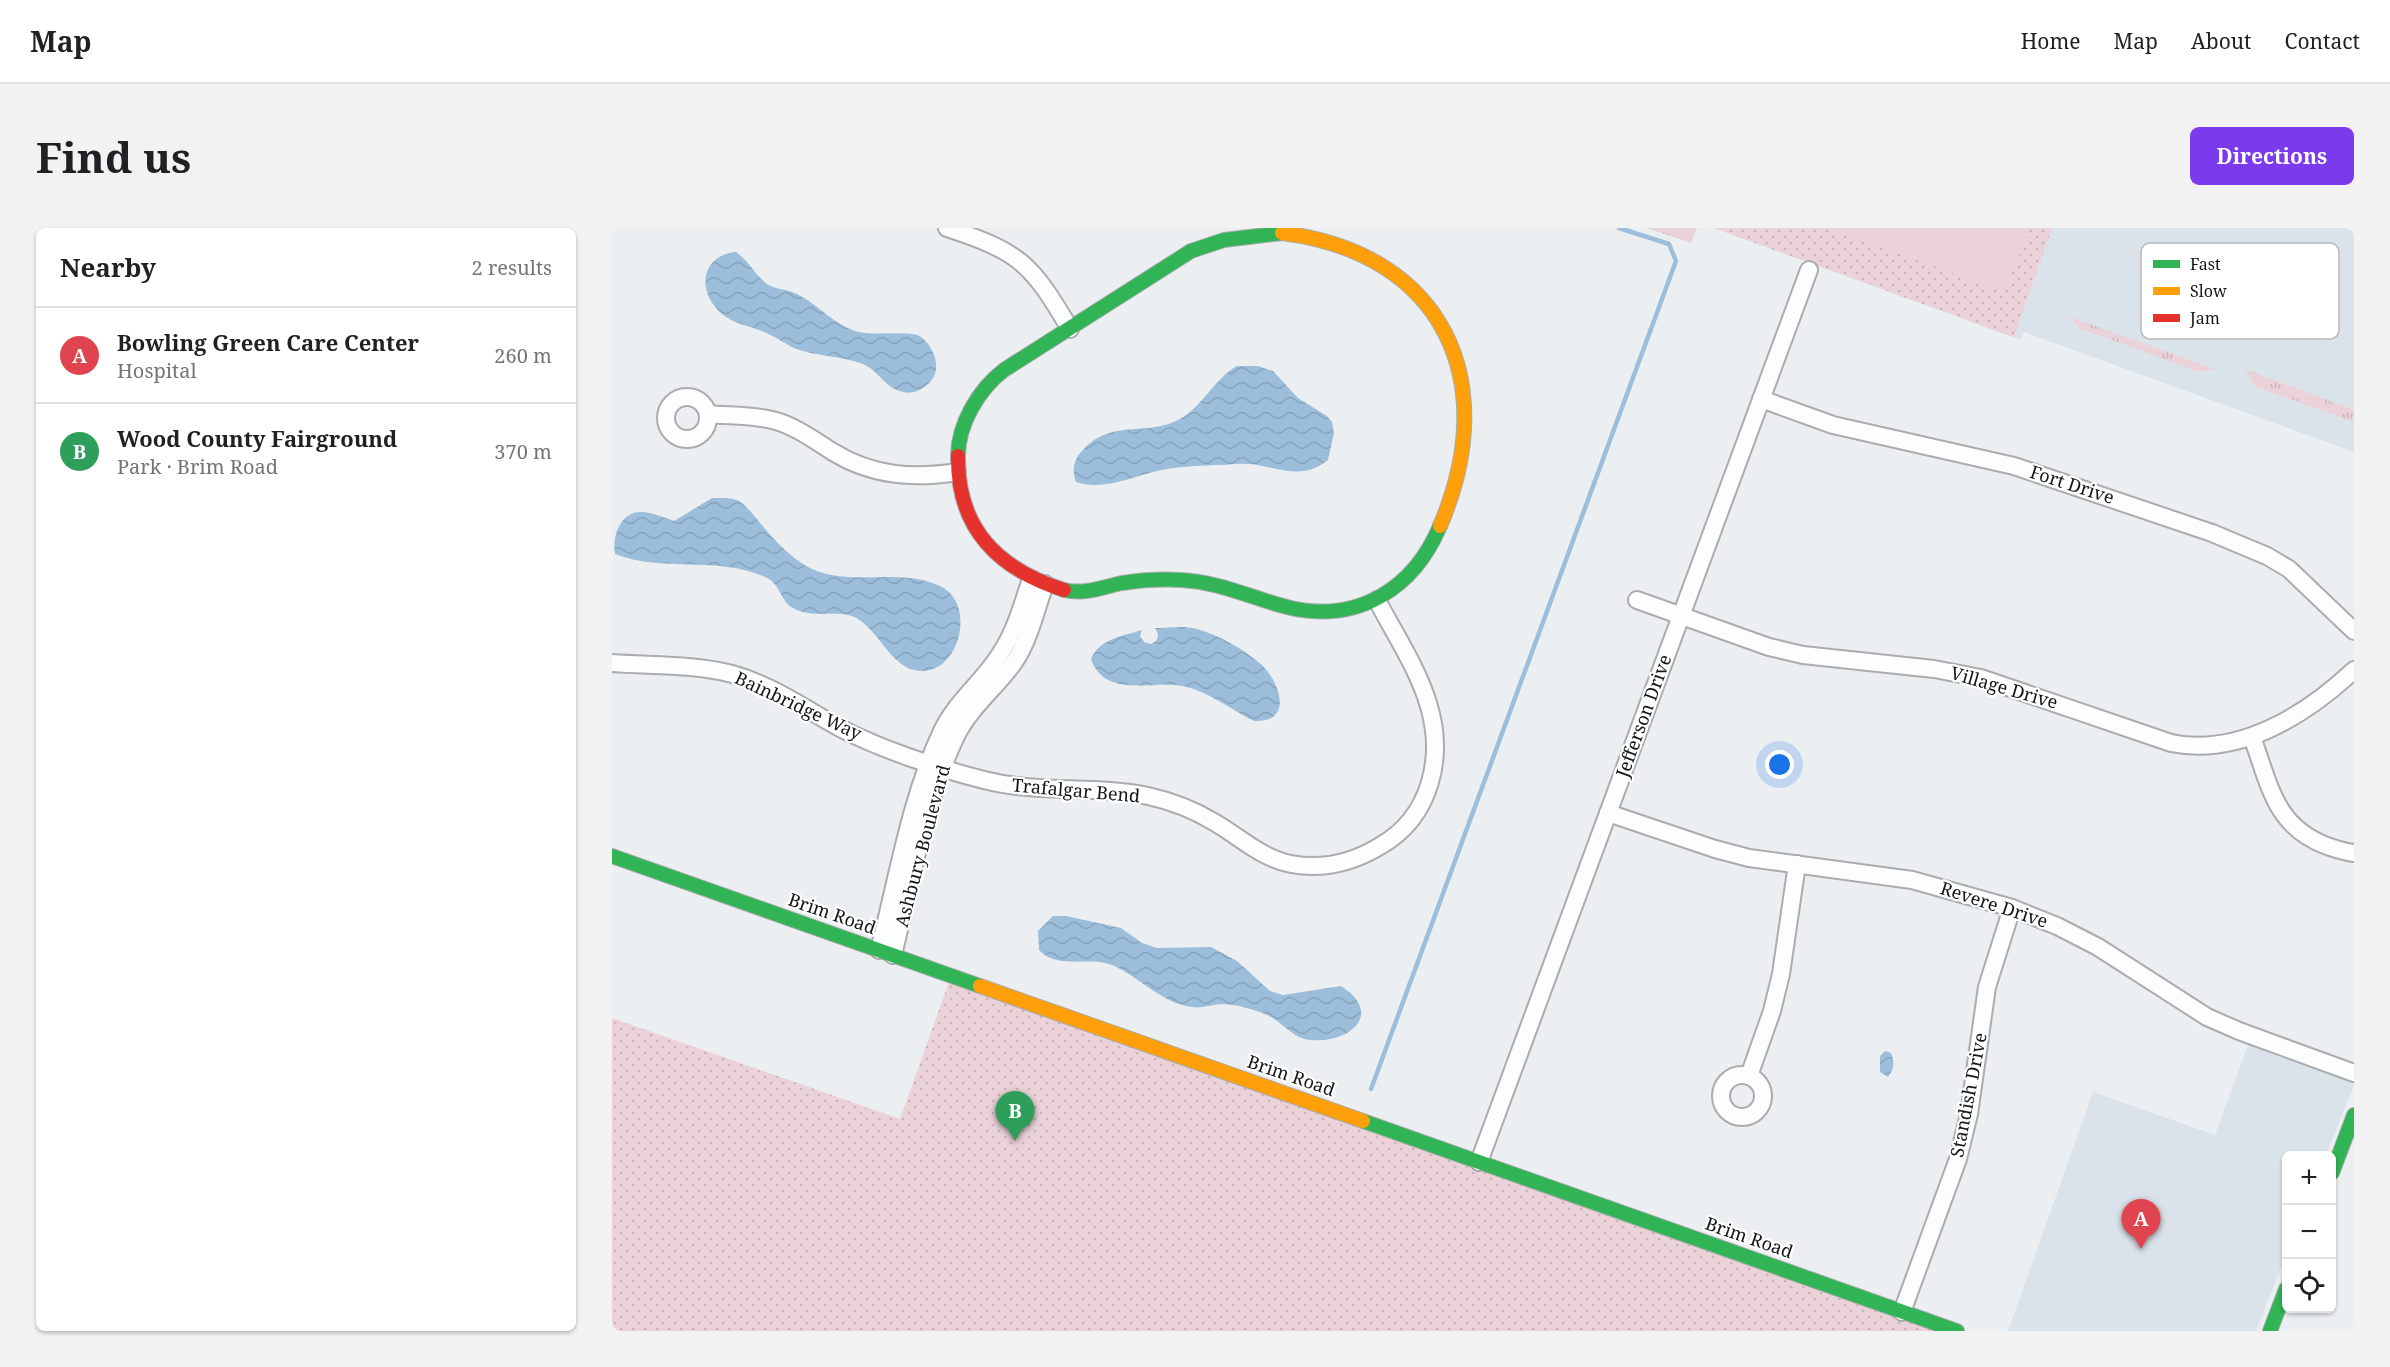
<!DOCTYPE html>
<meta charset="utf-8">
<style>
:root{--surface:#fff;--page:#f2f2f2;--text:#202124;--muted:#757577;--line:#e0e0e0;--accent:#7c3aed}
body{margin:0;font-family:"Noto Serif",serif;background:var(--page);color:var(--text)}
.controls{position:absolute;right:18px;bottom:18px;display:grid;overflow:hidden;border-radius:9px;box-shadow:0 2px 4px #0004}
.controls button{width:54px;height:54px;display:grid;place-items:center;padding:0;border:0;border-bottom:2px solid var(--line);background:var(--surface);color:var(--text);font:30px sans-serif}
.you{position:absolute;left:1168px;top:537px;width:21px;height:21px;margin:-15px;border:4px solid #fff;border-radius:50%;background:#1a73e8;box-shadow:0 0 0 9px #1a73e833}
.badge{display:grid;place-items:center;width:39px;height:39px;border-radius:50%;background:var(--accent);color:#fff;font-size:20px;font-weight:700}
.pin{position:absolute;translate:-50% -50px;filter:drop-shadow(0 2px 3px #0008)}
.pin::after{content:'';position:absolute;top:32px;width:21px;height:18px;background:inherit;clip-path:polygon(0 0,100% 0,50% 100%)}
.list{margin:0;padding:0;list-style:none}
h2{display:flex;justify-content:space-between;align-items:center;height:78px;margin:0;padding:0 24px;font-size:26px}
h2 small{font-size:20px;font-weight:400;color:var(--muted)}
.list li{display:grid;grid-template-columns:39px 1fr auto;gap:18px;align-items:center;box-sizing:border-box;height:96px;padding:0 24px;border-top:2px solid var(--line)}
.list b{display:block;font-size:22px;white-space:nowrap}
.list p{margin:0;font-size:20px;white-space:nowrap;color:var(--muted)}
.list em{font-size:20px;font-style:normal;color:var(--muted)}
.icon{flex:none;width:33px;height:33px;fill:none;stroke:currentColor;stroke-width:2;stroke-linecap:round;stroke-linejoin:round}
.map{position:relative;flex:none;width:1742px;height:1103px;overflow:hidden;border-radius:9px}
header{display:flex;align-items:center;gap:36px;box-sizing:border-box;height:84px;padding:0 30px;background:var(--surface);border-bottom:2px solid var(--line)}
header strong{font-size:28px}
nav{display:flex;gap:33px;margin-inline-start:auto;font-size:21px}
.intro{display:flex;align-items:center;justify-content:space-between;box-sizing:border-box;height:144px;padding:0 36px}
h1{margin:0;font-size:42px}
.button{padding:15px 27px;border-radius:9px;background:var(--accent);color:#fff;font-size:21px;font-weight:700}
main{display:flex;gap:36px;padding:0 36px}
aside{flex:1;background:var(--surface);border-radius:9px;box-shadow:0 2px 4px #0004}
.map>svg:first-child{display:block}
.built{fill:#dbe3ea}
.grass{fill:url(#grass-tufts)}
.park{fill:url(#park-dots)}
.pitch{fill:#ebd2d8}
.water{fill:url(#water-waves)}
.lines{fill:none;stroke-linecap:round;stroke-linejoin:round}
.stream{stroke:#9cbedb;stroke-width:4.5}
.street-casing{stroke:#aaacae;stroke-width:20}
.fast-casing{stroke:#aaacae;stroke-width:16}
.slow-casing{stroke:#aaacae;stroke-width:16}
.jam-casing{stroke:#aaacae;stroke-width:16}
.street{stroke:#fcfdfd;stroke-width:16}
.fast{stroke:#30b455;stroke-width:14}
.slow{stroke:#ff9f0a;stroke-width:14}
.jam{stroke:#e5322d;stroke-width:14}
.labels{text-anchor:middle;stroke-width:4.5;stroke-linejoin:round;paint-order:stroke}
.street-label{font-size:18px;fill:#131617;stroke:#fff}
.key{fill:#fff;stroke:#b8b9b9;stroke-width:1.5}
.key-label{font-size:16px;fill:#131617}
</style>
<header>
<strong>Map</strong>
<nav><a>Home</a><a>Map</a><a>About</a><a>Contact</a></nav>
</header>
<div class="intro"><h1>Find us</h1><a class="button">Directions</a></div>
<main>
<aside>
<h2>Nearby<small>2 results</small></h2>
<ul class="list">
<li><span class="badge" style="background:#e0444e">A</span><div><b>Bowling Green Care Center</b><p>Hospital</p></div><em>260 m</em></li>
<li><span class="badge" style="background:#2e9e5b">B</span><div><b>Wood County Fairground</b><p>Park · Brim Road</p></div><em>370 m</em></li>
</ul>
</aside>
<div class="map">
<svg width="1742" height="1103" viewBox="0 0 1742 1103">
<defs>
<pattern id="grass-tufts" width="24" height="20" patternUnits="userSpaceOnUse" patternTransform="scale(1.5)"><rect width="24" height="20" fill="#ebd2d8"/><path d="M3 7l-1-3M5 7V3M7 7l1-3M15 17l-1-3M17 17v-4M19 17l1-3" fill="none" stroke="#c9b4b9"/></pattern>
<pattern id="park-dots" width="8" height="8" patternUnits="userSpaceOnUse" patternTransform="scale(1.5)"><rect width="8" height="8" fill="#ebd2d8"/><path d="M2 2h.1M6 6h.1" fill="none" stroke="#c9b4b9" stroke-width="1.8" stroke-linecap="round"/></pattern>
<pattern id="water-waves" width="16" height="10" patternUnits="userSpaceOnUse" patternTransform="scale(1.5)"><rect width="16" height="10" fill="#9cbedb"/><path d="M0 5q4-4 8 0t8 0" fill="none" stroke="#86a3bb"/></pattern>
</defs>
<rect width="100%" height="100%" fill="#eceff1"/>
<!-- built -->
<g class="built">
<path d="M1102,0H1742V224L1412,104L1408,112Z"/>
<path d="M1642,800L1742,835V857L1714,927L1674,928V1027L1644,1103H1396L1481,864L1603,907Z"/>
</g>
<!-- grass -->
<g class="grass">
<path d="M1034,0H1085L1079,15Z"/>
<path d="M1458,89L1603,141L1587,144L1467,100Z"/>
<path d="M1633,141L1742,182V194L1642,158Z"/>
</g>
<!-- park -->
<g class="park">
<path d="M1102,0H1440L1402,109Z"/>
<path d="M339,748L1345,1103H0V790L288,891Z"/>
</g>
<!-- pitch -->
<path class="pitch" d="M1216,0H1417L1393,64Z"/>
<!-- water -->
<g class="water">
<path d="M124,24C137,33 143,47 155,56C164,62 176,61 185,66C207,77 223,98 247,104C263,108 300,102 309,109C322,119 330,140 319,153C312,161 301,167 291,164C273,160 267,143 251,136C229,128 205,128 184,121C173,116 163,108 152,104C138,98 122,96 110,86C85,65 87,28 124,24Z"/>
<path d="M625,138H646L661,143L686,170L715,188L720,194L722,205L716,232C685,257 659,233 624,236C598,238 570,237 545,243C520,249 490,263 464,254C460,243 461,233 469,224C499,189 533,210 568,191C591,178 602,151 625,138Z"/>
<path d="M100,270C109,270 119,269 127,273C135,278 143,289 149,296C162,312 181,332 200,341C240,359 287,339 328,358C367,376 346,453 302,442C280,437 267,406 249,393C231,378 203,393 181,380C169,374 168,356 155,350C107,327 51,345 3,326C0,309 8,283 30,284C40,284 53,290 62,293Z"/>
<path d="M543,400C556,400 572,397 585,401C607,407 633,422 650,437C669,456 681,495 642,493C620,482 598,465 575,459C543,450 494,473 479,431C487,411 511,408 530,402L528,408L532,414L539,416L545,412L546,406Z"/>
<path d="M441,688H454L509,700L530,715L545,720L599,719L625,733L658,763L671,767L729,758C773,786 737,816 698,812C682,811 670,794 655,787C642,781 626,777 611,776C601,776 590,781 580,779C551,776 526,748 500,737C476,728 445,742 427,722L426,703Z"/>
<path d="M1273,823L1279,825C1283,835 1282,841 1276,849L1268,844V828Z"/>
</g>
<g class="lines">
<!-- stream -->
<path class="stream" d="M759,861L1064,33L1057,16L1007,0"/>
<!-- street casing -->
<g class="street-casing">
<g id="street">
<path d="M335,0C408,24 419,35 458,101"/>
<circle cx="75" cy="190" r="21"/>
<path d="M1149,171L1221,197L1402,238L1600,305L1655,328L1677,341L1742,403"/>
<path d="M96,186C116,188 140,187 160,192C182,197 202,212 221,224C260,248 301,251 345,244"/>
<path d="M1025,372L1157,419L1191,427L1322,441L1369,450L1559,515C1627,529 1694,487 1742,442"/>
<path d="M0,435C40,438 82,436 120,446C160,457 193,481 228,500C268,521 328,541 372,552C427,566 482,557 536,568C559,573 582,582 602,594C628,609 649,630 679,636C711,642 740,635 768,618C819,589 833,529 816,475C805,439 782,405 765,372"/>
<path d="M1640,509C1658,557 1662,598 1715,618C1724,621 1732,624 1742,625"/>
<path d="M996,585L1103,621L1137,630L1300,652L1400,680L1445,698L1486,719L1595,789L1627,803L1742,845"/>
<path d="M267,722C286,649 298,571 330,503C345,472 373,452 390,423C404,401 411,375 419,351"/>
<path d="M281,727C299,654 312,576 344,508C359,478 385,459 403,433C418,410 424,381 433,356"/>
<circle cx="1130" cy="868" r="21"/>
<path d="M1137,848L1160,783L1169,746L1185,636"/>
<path d="M867,934L1197,42"/>
<path d="M1290,1084L1346,931L1357,886L1375,759L1400,680"/>
</g>
</g>
<!-- fast casing -->
<g class="fast-casing">
<g id="fast">
<path d="M346,228C346,196 367,161 392,142L579,23L612,12L670,5"/>
<path d="M452,362C472,367 491,359 510,355C530,352 550,351 569,352C609,354 641,371 679,380C747,395 802,360 828,298"/>
<path d="M0,628L368,758"/>
<path d="M751,893L1345,1103"/>
<path d="M1720,945L1742,887"/>
<path d="M1658,1103L1674,1061"/>
</g>
</g>
<!-- slow casing -->
<g class="slow-casing">
<g id="slow">
<path d="M670,5C832,25 890,154 828,298"/>
<path d="M368,758L751,893"/>
</g>
</g>
<!-- jam casing -->
<g class="jam-casing">
<path id="jam" d="M346,228C345,301 386,341 452,362"/>
</g>
<!-- street -->
<use href="#street" class="street"/>
<!-- fast -->
<use href="#fast" class="fast"/>
<!-- slow -->
<use href="#slow" class="slow"/>
<!-- jam -->
<use href="#jam" class="jam"/>
</g>
<g class="labels">
<!-- street labels -->
<g class="street-label">
<text transform="translate(1460 257) rotate(18)" y="6">Fort Drive</text>
<text transform="translate(1392 460) rotate(16)" y="6">Village Drive</text>
<text transform="translate(186 478) rotate(25)" y="6">Bainbridge Way</text>
<text transform="translate(1032 488) rotate(-70)" y="6">Jefferson Drive</text>
<text transform="translate(464 563) rotate(5)" y="6">Trafalgar Bend</text>
<text transform="translate(311 618) rotate(-75)" y="6">Ashbury Boulevard</text>
<text transform="translate(1382 677) rotate(18)" y="6">Revere Drive</text>
<text transform="translate(220 686) rotate(19)" y="6">Brim Road</text>
<text transform="translate(679 848) rotate(19)" y="6">Brim Road</text>
<text transform="translate(1357 867) rotate(-79)" y="6">Standish Drive</text>
<text transform="translate(1137 1010) rotate(19)" y="6">Brim Road</text>
</g>
</g>
<!-- legend -->
<rect x="1529" y="15" width="198" height="96" rx="9" class="key"/>
<rect x="1541" y="32" width="27" height="8" fill="#30b455"/>
<rect x="1541" y="59" width="27" height="8" fill="#ff9f0a"/>
<rect x="1541" y="86" width="27" height="8" fill="#e5322d"/>
<g class="key-label">
<text x="1578" y="42">Fast</text>
<text x="1578" y="69">Slow</text>
<text x="1578" y="96">Jam</text>
</g>
</svg>
<div class="controls">
<button>+</button>
<button>−</button>
<button><svg class="icon" aria-label="locate" viewBox="0 0 24 24"><circle cx="12" cy="12" r="6"/><path d="M12 2v4M12 18v4M2 12h4M18 12h4"/></svg></button>
</div>
<div class="you"></div>
<div class="pin badge" style="left:1529px;top:1021px;background:#e0444e">A</div>
<div class="pin badge" style="left:403px;top:913px;background:#2e9e5b">B</div>
</div>
</main>
